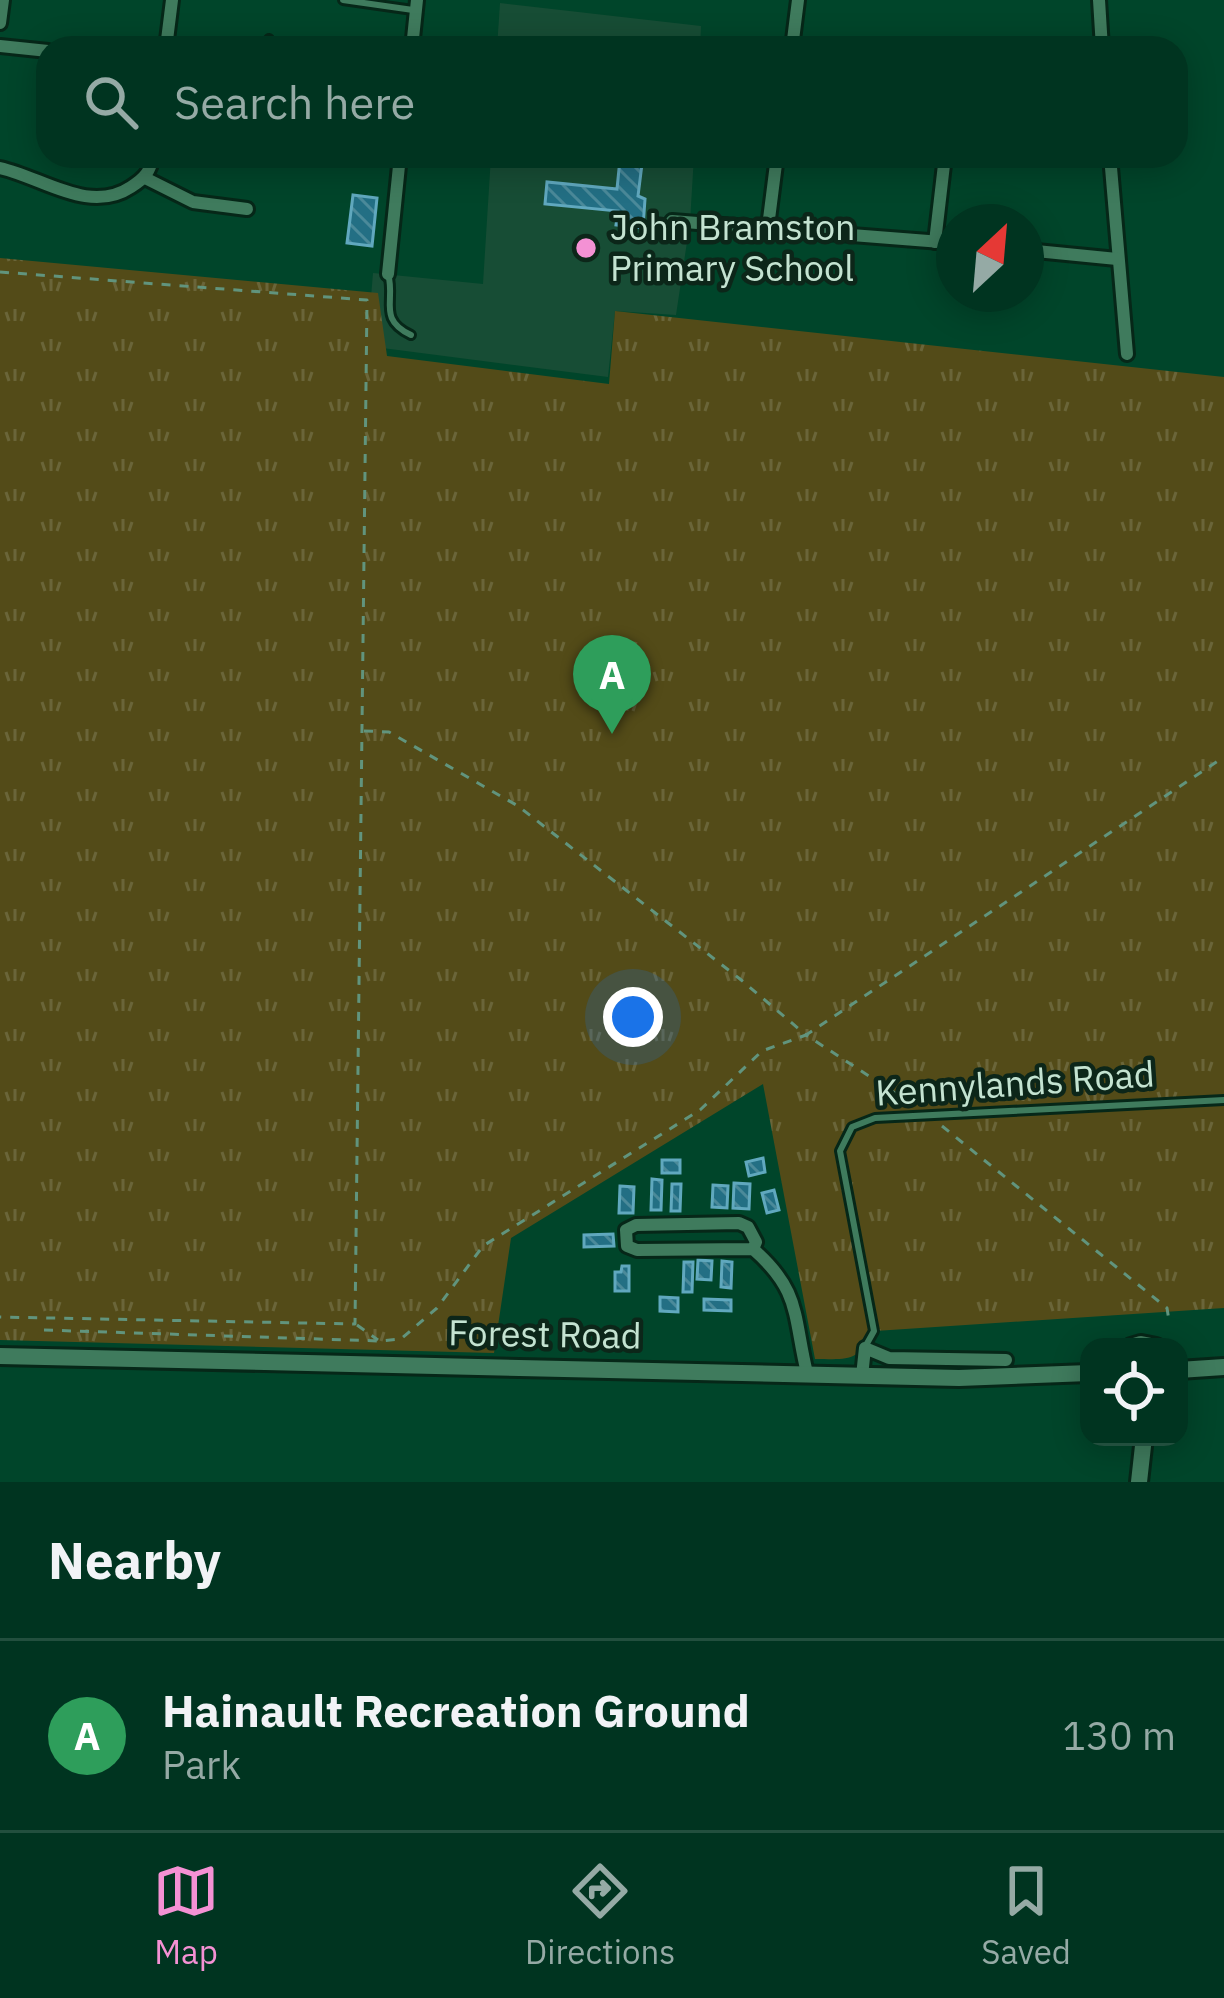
<!DOCTYPE html>
<style>
:root{--surface:#003420;--page:#0e3f2d;--text:#f1f3f6;--muted:#95aaa5;--line:#224f3e;--accent:#f491d4}
body{margin:0;font-family:"IBM Plex Sans",sans-serif;background:var(--page);color:var(--text)}
.controls{position:absolute;right:36px;bottom:36px;display:grid;overflow:hidden;border-radius:24px;box-shadow:0 6px 30px #0003}
.controls button{width:108px;height:108px;display:grid;place-items:center;padding:0;border:0;border-bottom:3px solid var(--line);background:var(--surface);color:var(--text);font:60px sans-serif}
.compass{position:absolute;left:936px;top:204px;width:108px;height:108px;border-radius:50%;background:var(--surface);box-shadow:0 6px 30px #0003;rotate:26deg}
.you{position:absolute;left:633px;top:1017px;width:42px;height:42px;margin:-30px;border:9px solid #fff;border-radius:50%;background:#1a73e8;box-shadow:0 0 0 18px #1a73e833}
.badge{display:grid;place-items:center;width:78px;height:78px;border-radius:50%;background:var(--accent);color:#fff;font-size:39px;font-weight:700}
.pin{position:absolute;translate:-50% -99px;filter:drop-shadow(0 3px 6px #0008)}
.pin::after{content:'';position:absolute;top:63px;width:42px;height:36px;background:inherit;clip-path:polygon(0 0,100% 0,50% 100%)}
.list{margin:0;padding:0;list-style:none}
h2{display:flex;justify-content:space-between;align-items:center;height:156px;margin:0;padding:0 48px;font-size:51px}
h2 small{font-size:39px;font-weight:400;color:var(--muted)}
.list li{display:grid;grid-template-columns:78px 1fr auto;gap:36px;align-items:center;box-sizing:border-box;height:192px;padding:0 48px;border-top:3px solid var(--line)}
.list b{display:block;font-size:45px;white-space:nowrap}
.list p{margin:0;font-size:39px;white-space:nowrap;color:var(--muted)}
.list em{font-size:39px;font-style:normal;color:var(--muted)}
.icon{flex:none;width:66px;height:66px;fill:none;stroke:currentColor;stroke-width:2;stroke-linecap:round;stroke-linejoin:round}
.map{position:relative;flex:none;width:1224px;height:1482px;overflow:hidden}
.search{position:absolute;background:var(--surface);box-shadow:0 6px 30px #0003;left:36px;right:36px;top:36px;height:132px;display:flex;align-items:center;gap:30px;box-sizing:border-box;padding:0 42px;border-radius:36px;color:var(--muted);font-size:45px}
.sheet{height:348px;background:var(--surface)}
nav{display:flex;justify-content:space-around;align-items:center;box-sizing:border-box;height:168px;border-top:3px solid var(--line);background:var(--surface);font-size:33px;color:var(--muted)}
nav a{display:grid;justify-items:center;gap:6px}
nav .on{color:var(--accent)}
.map>svg:first-child{display:block}
.built{fill:#174d35}
.park{fill:url(#park-tufts)}
.building{fill:url(#building-back-hatch);stroke:#60a8be;stroke-width:3}
.lines{fill:none;stroke-linecap:round;stroke-linejoin:round}
.lane-casing{stroke:#062718;stroke-width:12}
.street-casing{stroke:#062718;stroke-width:18}
.secondary-casing{stroke:#062718;stroke-width:22}
.path{stroke:#61947d;stroke-width:3;stroke-dasharray:9 9;stroke-linecap:butt}
.lane{stroke:#3f7b5d;stroke-width:6}
.street{stroke:#3f7b5d;stroke-width:12}
.secondary{stroke:#3f7b5d;stroke-width:16}
.poi-dot{fill:#f491d4;stroke:#0c2619;stroke-width:4.5}
.labels{text-anchor:middle;stroke-width:9;stroke-linejoin:round;paint-order:stroke}
.poi-label{font-size:36px;fill:#c4e3d1;stroke:#0c2619;text-anchor:start}
.street-label{font-size:36px;fill:#c4e3d1;stroke:#0c2619}
</style>
<div class="map">
<svg width="1224" height="1482" viewBox="0 0 1224 1482">
<defs>
<pattern id="park-tufts" width="24" height="20" patternUnits="userSpaceOnUse" patternTransform="scale(3)"><rect width="24" height="20" fill="#534b18"/><path d="M3 7l-1-3M5 7V3M7 7l1-3M15 17l-1-3M17 17v-4M19 17l1-3" fill="none" stroke="#6a6539"/></pattern>
<pattern id="building-back-hatch" width="6" height="6" patternUnits="userSpaceOnUse" patternTransform="scale(3)"><rect width="6" height="6" fill="#236f84"/><path d="M-1 5l2 2M0 0l6 6M5-1l2 2" fill="none" stroke="#4b8a9a"/></pattern>
</defs>
<rect width="100%" height="100%" fill="#00452a"/>
<!-- built -->
<g class="built">
<path d="M500,3L701,26L700,48H497Z"/>
<path d="M491,156H694L690,222L676,315L615,311L608,377L367,346L373,273L483,284Z"/>
</g>
<!-- park -->
<path class="park" d="M0,258L378,293L387,356L609,384L615,311L1224,377V1308L875,1331C856,1363 849,1359 815,1359L763,1084L511,1238L494,1353L0,1340Z"/>
<!-- building -->
<g class="building">
<path d="M593,156H643L638,196L645,199L643,228L616,225L618,211L545,204L547,182L617,189L620,159Z"/>
<path d="M353,195L377,198L372,246L347,243Z"/>
<path d="M763,1158L765,1172L749,1176L746,1162Z"/>
<rect x="662" y="1160" width="18" height="13"/>
<path d="M652,1179L662,1180L661,1210H651Z"/>
<path d="M734,1183L750,1184L749,1209L733,1208Z"/>
<path d="M672,1184H681L680,1211H671Z"/>
<path d="M713,1185L728,1186L727,1208L712,1207Z"/>
<path d="M620,1186L634,1187L633,1213H619Z"/>
<path d="M774,1190L779,1210L767,1213L762,1193Z"/>
<path d="M613,1234L614,1246L584,1247V1235Z"/>
<path d="M698,1260L712,1261L711,1280L697,1279Z"/>
<path d="M722,1261L732,1262L731,1288L721,1287Z"/>
<path d="M684,1262H693L692,1292H683Z"/>
<path d="M622,1266H629V1291H615V1272H621Z"/>
<path d="M660,1297L678,1298V1312L660,1311Z"/>
<path d="M704,1299L731,1300V1311L704,1310Z"/>
</g>
<g class="lines">
<!-- lane casing -->
<g class="lane-casing">
<g id="lane">
<path d="M343,0L413,10"/>
<path d="M268,48L269,39"/>
<path d="M388,274C396,300 377,319 411,335"/>
<path d="M865,1347L874,1331L840,1151L852,1127L875,1118L1224,1100"/>
</g>
</g>
<!-- street casing -->
<g class="street-casing">
<g id="street">
<path d="M1099,0L1102,48"/>
<path d="M0,23L3,0"/>
<path d="M0,46L48,51"/>
<path d="M166,48L172,0"/>
<path d="M412,48L417,0"/>
<path d="M792,48L798,0"/>
<path d="M1110,156L1127,354"/>
<path d="M0,168C42,177 89,215 131,187C145,178 150,172 153,156"/>
<path d="M145,178L193,202L247,209"/>
<path d="M672,221L954,243"/>
<path d="M768,227L777,156"/>
<path d="M935,242L945,156"/>
<path d="M1026,250L1117,259"/>
<path d="M388,274L400,156"/>
<path d="M753,1249L756,1242L748,1227L739,1223L636,1225L626,1230L627,1246L637,1250L753,1249C801,1291 793,1315 807,1373"/>
<path d="M862,1376L865,1348L889,1358L1006,1360"/>
</g>
</g>
<!-- secondary casing -->
<g class="secondary-casing">
<g id="secondary">
<path d="M1131,1347L1141,1344L1156,1347"/>
<path d="M0,1356L959,1378L1089,1373"/>
<path d="M1179,1370L1224,1367"/>
<path d="M1139,1482L1144,1437"/>
</g>
</g>
<!-- path -->
<g class="path">
<path d="M0,272L367,300L355,1324L0,1317"/>
<path d="M364,731L389,732L518,806L740,979L806,1035L1224,757"/>
<path d="M942,1126L1167,1308L1169,1321"/>
<path d="M357,1325L378,1340"/>
<path d="M44,1330L380,1341L401,1339L437,1308L483,1246L700,1110L762,1051L806,1035L915,1106"/>
</g>
<!-- lane -->
<use href="#lane" class="lane"/>
<!-- street -->
<use href="#street" class="street"/>
<!-- secondary -->
<use href="#secondary" class="secondary"/>
</g>
<!-- markers -->
<circle class="poi-dot" cx="586" cy="248" r="12"/>
<g class="labels">
<!-- poi labels -->
<g class="poi-label">
<text x="610" y="240">John Bramston<tspan x="610" dy="41">Primary School</tspan></text>
</g>
<!-- street labels -->
<g class="street-label">
<text transform="translate(1015 1083) rotate(-4)" y="13">Kennylands Road</text>
<text transform="translate(545 1334) rotate(1)" y="13">Forest Road</text>
</g>
</g>
</svg>
<div class="controls">
<button><svg class="icon" aria-label="locate" viewBox="0 0 24 24"><circle cx="12" cy="12" r="6"/><path d="M12 2v4M12 18v4M2 12h4M18 12h4"/></svg></button>
</div>
<svg class="compass" viewBox="-18 -18 36 36"><path d="M0-13l5 13h-10z" fill="#e53935"/><path d="M0 13l5-13h-10z" fill="#95aaa5"/></svg>
<div class="you"></div>
<div class="pin badge" style="left:612px;top:734px;background:#2e9e5b">A</div>
<div class="search"><svg class="icon" aria-label="search" viewBox="0 0 24 24"><circle cx="10" cy="10" r="6"/><path d="M15 15l6 6"/></svg>Search here</div>
</div>
<section class="sheet">
<h2>Nearby<small></small></h2>
<ul class="list">
<li><span class="badge" style="background:#2e9e5b">A</span><div><b>Hainault Recreation Ground</b><p>Park</p></div><em>130 m</em></li>
</ul>
</section>
<nav>
<a class="on"><svg class="icon" aria-label="map" viewBox="0 0 24 24"><path d="M3 6l6-2 6 2 6-2v14l-6 2-6-2-6 2zM9 4v14M15 6v14"/></svg>Map</a>
<a><svg class="icon" aria-label="directions" viewBox="0 0 24 24"><path d="M12 3l9 9-9 9-9-9zM9 14v-3h6M13 9l2 2-2 2"/></svg>Directions</a>
<a><svg class="icon" aria-label="saved" viewBox="0 0 24 24"><path d="M7 4h10v16l-5-4-5 4z"/></svg>Saved</a>
</nav>
